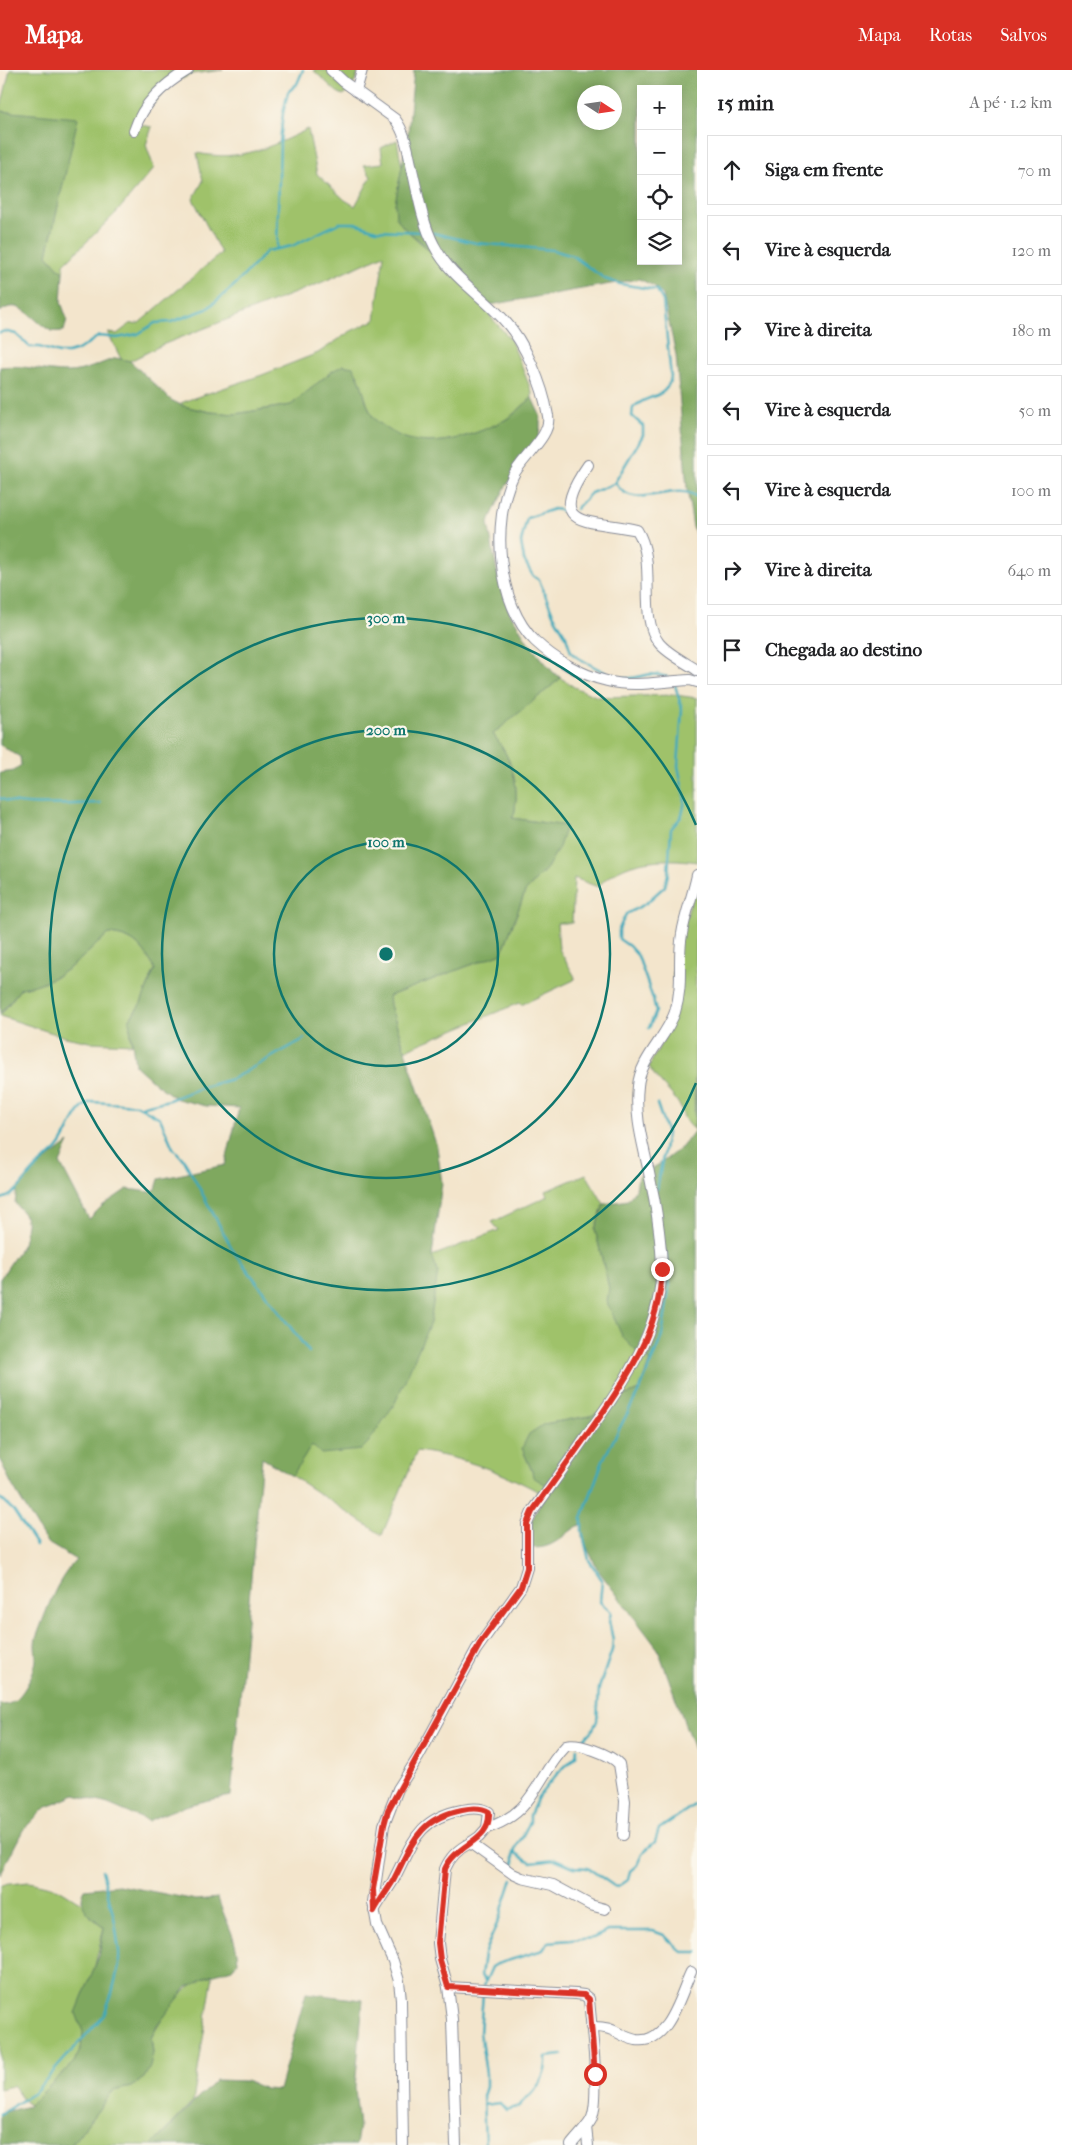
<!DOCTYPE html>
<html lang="pt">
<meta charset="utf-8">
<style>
:root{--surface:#fff;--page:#f2f2f2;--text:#202124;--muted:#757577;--line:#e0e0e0;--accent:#d93025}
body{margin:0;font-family:"IM FELL French Canon",serif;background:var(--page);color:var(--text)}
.controls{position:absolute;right:15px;top:15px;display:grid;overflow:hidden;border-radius:0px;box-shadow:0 2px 12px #0003}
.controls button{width:45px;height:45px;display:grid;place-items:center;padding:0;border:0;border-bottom:1px solid var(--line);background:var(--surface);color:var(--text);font:25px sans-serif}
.compass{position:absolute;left:577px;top:15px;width:45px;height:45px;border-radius:50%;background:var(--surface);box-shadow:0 2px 12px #0003;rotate:102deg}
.stop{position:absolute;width:15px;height:15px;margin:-11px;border:4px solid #d93025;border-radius:50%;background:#fff}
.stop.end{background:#d93025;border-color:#fff;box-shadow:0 1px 5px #0008}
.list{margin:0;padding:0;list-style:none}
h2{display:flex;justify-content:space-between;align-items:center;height:65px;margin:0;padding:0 20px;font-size:21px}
h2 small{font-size:16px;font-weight:400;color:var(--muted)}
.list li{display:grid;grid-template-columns:32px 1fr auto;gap:15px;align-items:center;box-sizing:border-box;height:70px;margin:0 10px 10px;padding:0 10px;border:1px solid var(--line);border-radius:0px}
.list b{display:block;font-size:19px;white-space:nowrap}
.list em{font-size:16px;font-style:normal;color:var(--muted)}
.icon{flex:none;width:28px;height:28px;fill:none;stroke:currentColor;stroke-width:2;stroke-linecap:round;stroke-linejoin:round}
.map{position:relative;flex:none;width:697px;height:2075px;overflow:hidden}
header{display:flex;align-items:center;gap:30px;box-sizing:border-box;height:70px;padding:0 25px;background:var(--accent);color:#fff}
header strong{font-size:24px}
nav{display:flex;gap:28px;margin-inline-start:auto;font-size:18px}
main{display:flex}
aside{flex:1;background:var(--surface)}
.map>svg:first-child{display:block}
.green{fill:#9fc26b;stroke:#5d7864}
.forest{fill:#7fa85f;stroke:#4d6c5e;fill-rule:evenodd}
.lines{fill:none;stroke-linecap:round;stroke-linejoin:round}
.stream{stroke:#3ca9bb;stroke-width:2.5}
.minor-casing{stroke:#878a95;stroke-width:12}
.minor{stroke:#fff;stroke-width:10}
.route{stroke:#d93025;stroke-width:6}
.ring{fill:none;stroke:#0f766e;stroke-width:2.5}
.centre{fill:#0f766e;stroke:#fbf7ec;stroke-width:2.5}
.ring-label{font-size:15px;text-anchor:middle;font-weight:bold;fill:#0f766e;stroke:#fbf7ec;stroke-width:4.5;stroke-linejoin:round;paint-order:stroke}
</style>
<header>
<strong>Mapa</strong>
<nav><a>Mapa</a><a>Rotas</a><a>Salvos</a></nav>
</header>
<main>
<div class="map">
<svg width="697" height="2075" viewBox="0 0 697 2075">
<rect width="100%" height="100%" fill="#fbf7ec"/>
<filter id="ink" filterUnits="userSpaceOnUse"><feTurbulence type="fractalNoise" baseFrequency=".02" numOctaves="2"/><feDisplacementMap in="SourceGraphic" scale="10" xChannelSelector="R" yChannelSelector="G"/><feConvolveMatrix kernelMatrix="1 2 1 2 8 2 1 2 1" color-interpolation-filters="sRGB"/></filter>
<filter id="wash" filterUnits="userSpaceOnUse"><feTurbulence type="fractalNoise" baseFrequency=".0096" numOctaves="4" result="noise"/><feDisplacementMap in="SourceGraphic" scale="20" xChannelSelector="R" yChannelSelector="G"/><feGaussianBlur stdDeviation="1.12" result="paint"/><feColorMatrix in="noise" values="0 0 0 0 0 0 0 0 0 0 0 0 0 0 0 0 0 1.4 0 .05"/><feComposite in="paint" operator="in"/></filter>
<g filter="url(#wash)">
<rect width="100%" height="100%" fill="#f3e5cc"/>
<!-- green -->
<g class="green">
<path d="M10,0H223L193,4L172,13L135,54L152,57L146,75L154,98L116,143L64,194L63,203L47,185L77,49L0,41Z"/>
<path d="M313,0H360L350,21L343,25L337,22Z"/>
<path d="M308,59L317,104L345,130L355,136L371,107L364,95L383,93L381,78L397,70L402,97L395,134L403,157L489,235L490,246L511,270L532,322V328C523,335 515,344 505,350C467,370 406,388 374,348C367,340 362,316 358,305L331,302L291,335L235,344L210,342L183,336L181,333L191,329L262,305L318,283L351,261L375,250L384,185L318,214L162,275L130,291L121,289L108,263L117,264L130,254L139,253L221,183L193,129L203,111L197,83C240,92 271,77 308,59Z"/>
<path d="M561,608L574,617L598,627L675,625L697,628V792C663,787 621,789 598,817L574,808L572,853H557L559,879L575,907L574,910L521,935L519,933L405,980L390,935L389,926L502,883L525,822L547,798L566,756L512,748C516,742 515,736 516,729C517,704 508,684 493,664Z"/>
<path d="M697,810L694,1060C680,1048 686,1044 676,1030C667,1018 655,1009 649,996L669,959L674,922L673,903L676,883Z"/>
<path d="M108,864C135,866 142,877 155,899L141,933L129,950L132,974L90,972L65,967L0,946L21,918C62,911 79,890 108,864Z"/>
<path d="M586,1104L604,1134L595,1159L609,1218L607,1232L635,1280L651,1290L639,1320L618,1328L601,1342L590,1346L544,1354L522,1378L532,1401L548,1416L546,1426C507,1403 461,1387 417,1381L382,1465L292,1406L312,1374L438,1202L432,1186L499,1160L492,1152L548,1126L546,1121Z"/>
<path d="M29,1812L59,1819L83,1834L91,1847L104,1857L93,1904L81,1979L74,1992L29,2036L12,2016L0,2019V1815Z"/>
<path d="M213,1905L193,2032L152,2075H71L113,2021L131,2017L153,1983L151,1968C165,1943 184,1913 213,1905Z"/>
</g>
<!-- forest -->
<g class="forest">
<path d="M414,0H697V469L693,457L687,419L676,285L663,225L654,216L639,209L490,235L457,208L422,173L403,157L396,147L395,134L408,63ZM641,19H678V191H641ZM584,22H614V52H584Z"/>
<path d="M0,41L78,48L47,185L63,203L61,232L67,249L64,261C60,261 55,262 52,261C34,254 21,225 0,242Z"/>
<path d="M116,288L130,291L171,330L183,336L210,342L235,344L291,335L331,302L343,295L353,297C364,312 364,333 373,347C376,351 381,354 385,357C420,385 469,368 505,350C514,345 523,335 532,328L540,345V358L538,370L505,418L488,453L498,507L510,543L528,572L553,602L561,608L493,664C508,684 517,704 516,729C515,736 516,742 512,748L566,756L559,777L547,798L525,822L502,883L389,926L390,935L437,1077L442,1113L432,1186L438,1202L430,1253L395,1333L368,1373L361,1380L321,1384L312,1375L292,1406L262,1388L231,1726C199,1731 177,1737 148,1751L108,1734L75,1725L45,1738L23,1760L0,1805V1634C17,1640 32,1608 35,1595C38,1586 33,1577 36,1568C47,1540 55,1512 76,1490L46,1472L12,1415L0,1390V1209L23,1174L27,1154L24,1144L15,1133L17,1119L33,1100L69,1073L60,1093L89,1149L102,1136L127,1119L150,1122L156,1119L159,1109L225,1095L239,1038L206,1036L177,1029L156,1014L135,995L129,950L141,933L155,899C142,877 135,866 108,864C79,890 62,911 21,918L0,944V703L14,701L21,695L20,687L0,675V297C23,294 44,302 67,302C85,302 100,293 116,288Z"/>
<path d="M697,958V1688L658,1579L598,1500L582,1467V1454C560,1465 554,1482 526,1477V1463L548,1416L533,1407L532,1401L522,1378L529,1364L544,1354L590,1346L601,1342L618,1328L639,1320L650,1290L635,1280L623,1268L607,1232L609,1218L595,1159L604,1134L628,1130L636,1119L638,1107L661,1093L682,1077L695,1060Z"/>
<path d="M119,1815L196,1830L218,1828C225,1851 237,1867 238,1892L232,1899L208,1906L186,1918L157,1956L151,1968L153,1983L150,1997L144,2008L131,2017L113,2021L71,2075H0V2043L29,2036L74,1992L81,1979L83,1962L76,1943L99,1886L104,1857C92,1847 75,1837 85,1819Z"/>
<path d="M306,1923L363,1930L355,2018L359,2056L356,2075H152L216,2010L247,2011L265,2019L279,2020Z"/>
</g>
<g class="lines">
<!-- stream -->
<g class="stream">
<path d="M433,163L476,173L553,180L573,186L605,209L620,214L657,220L663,231L671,307C666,331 647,323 633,338L632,346L643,356V365L615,412C633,445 675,409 697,427"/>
<path d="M277,178L280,72L283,43L288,22L297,14L303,0"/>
<path d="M0,263L4,261L16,264L30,277H39L59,283H68L78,280L99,266L117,268L138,264L155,253L171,252L207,239L236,214L267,181L292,176L339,153H355L376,160L423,162"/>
<path d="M576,439L591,423L616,413"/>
<path d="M565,441L554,439L527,448L521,472L524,490L533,506L539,510L553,544L566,566L571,582L575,586C586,592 610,607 621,608C641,611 645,599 667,607"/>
<path d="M0,728C20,739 76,733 100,733"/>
<path d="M649,958L656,941L653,929L638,886L629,876L619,869V859L626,844L645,834L665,816L668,804L671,759L681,747L683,741L685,730L678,696L682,639L675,615"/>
<path d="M657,1034L667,1063L657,1119"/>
<path d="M140,1037L169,1030L200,1018L232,1009L304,969"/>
<path d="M0,1129C17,1127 26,1106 38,1096C44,1090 53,1084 58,1078C68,1067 76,1034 93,1032L137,1035L160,1048L173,1078L184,1090L234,1182L309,1282"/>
<path d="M0,1428L13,1440L36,1475"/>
<path d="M580,1673L593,1659L597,1651L599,1618L612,1580L613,1570L609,1551L611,1542L600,1532L602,1510L589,1490L582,1461V1448L603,1390L641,1317L662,1266L669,1219L666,1184"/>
<path d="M514,1782L531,1792L555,1789L574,1797L588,1798L614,1816L618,1817L628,1810L630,1801L637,1795L643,1782L655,1772L659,1759L697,1733"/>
<path d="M514,1798V1782L530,1752V1745L538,1727L556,1705L576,1686L577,1678"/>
<path d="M485,1910L481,1906L484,1884L499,1849L512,1809"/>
<path d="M484,1915L492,1897L497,1894L543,1880L548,1872L593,1868L608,1861H653L664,1865L678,1879L683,1882H697"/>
<path d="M483,1923L480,1963L486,2004V2017L483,2026L485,2075"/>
<path d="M483,2035L500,2033L506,2040L520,2036C522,2030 527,2028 531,2024C541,2014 547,2001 546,1987L562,1985"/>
<path d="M0,2044L34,2023L104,1945L112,1923L119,1895V1881L115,1852L102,1800"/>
</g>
</g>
</g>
<g filter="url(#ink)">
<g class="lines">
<!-- minor casing -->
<g class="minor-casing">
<g id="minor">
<path d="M331,0L344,12L395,49C406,64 408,81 412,99C418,124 422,152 434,175C449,206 482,225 504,250C525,272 543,315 548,346C552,366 521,388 513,406C491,451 497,535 535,571C554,589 581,605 607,611C636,618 662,611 690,610L697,612"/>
<path d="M356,21L362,0"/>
<path d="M134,61C143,33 163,15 188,0"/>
<path d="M588,395C542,461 592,449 637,460C658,493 637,545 659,573C668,584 685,592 697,600"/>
<path d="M470,1773L479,1767L487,1758"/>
<path d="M374,1841C380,1830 387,1821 393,1811C412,1775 416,1749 462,1740C471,1738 481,1737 489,1742L487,1758C536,1742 535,1708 566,1676C578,1672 611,1685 619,1694L625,1731L623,1765"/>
<path d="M448,1917L576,1924L584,1925L589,1929C591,1955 601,2029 591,2050C586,2059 577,2067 571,2075"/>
<path d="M591,1957C616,1956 617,1966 636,1970C669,1975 680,1924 691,1902"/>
<path d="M586,2057L588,2075"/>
<path d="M403,2075L401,1930L399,1911L393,1891L377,1855L373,1832L384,1755L398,1719L419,1686L476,1580L521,1517L527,1498V1454L532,1442C553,1414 573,1385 593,1356C631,1304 667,1247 661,1180C659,1158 656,1135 651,1113C645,1079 634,1051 638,1016C640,989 666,968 675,942C684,913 677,891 682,864C685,844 693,825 697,805"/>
<path d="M456,2075L452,1949L448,1917L440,1889L438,1873L445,1799C450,1787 458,1779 470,1773L513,1804L522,1808L553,1815L590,1835L605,1839"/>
</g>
</g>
<!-- minor -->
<use href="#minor" class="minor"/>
</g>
</g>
<g class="lines" filter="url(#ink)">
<!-- route -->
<path class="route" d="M595,2004L589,1929L584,1925L448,1917L440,1890L438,1873L445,1799C457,1772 491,1772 489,1742C481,1737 471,1738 462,1740C417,1749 412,1775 393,1811C387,1821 380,1830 374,1841L373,1819L384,1755L388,1740L482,1570L521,1517L527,1498V1454L532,1442C552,1414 572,1386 592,1358C626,1310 660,1260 662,1199"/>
</g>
<!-- distance rings -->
<g class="ring">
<circle cx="386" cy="884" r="112"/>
<circle cx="386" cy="884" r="224"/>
<path d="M696 1013A336 336 0 1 1 696 755"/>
</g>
<circle cx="386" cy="884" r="8" class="centre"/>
<g class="ring-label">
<text x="386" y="553">300 m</text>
<text x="386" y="665">200 m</text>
<text x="386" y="777">100 m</text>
</g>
</svg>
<div class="controls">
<button>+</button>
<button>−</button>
<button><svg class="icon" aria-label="locate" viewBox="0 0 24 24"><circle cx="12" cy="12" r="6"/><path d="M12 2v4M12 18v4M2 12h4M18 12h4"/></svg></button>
<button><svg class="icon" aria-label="layers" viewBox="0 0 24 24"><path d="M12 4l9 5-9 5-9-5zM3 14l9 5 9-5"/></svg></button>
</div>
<svg class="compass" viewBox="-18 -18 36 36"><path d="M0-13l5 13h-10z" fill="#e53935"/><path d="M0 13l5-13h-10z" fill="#757577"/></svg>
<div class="stop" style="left:595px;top:2004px"></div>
<div class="stop end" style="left:662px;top:1199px"></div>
</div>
<aside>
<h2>15 min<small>A pé · 1.2 km</small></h2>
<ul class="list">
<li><svg class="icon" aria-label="ahead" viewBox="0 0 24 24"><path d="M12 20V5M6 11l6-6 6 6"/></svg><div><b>Siga em frente</b></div><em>70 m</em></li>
<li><svg class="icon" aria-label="left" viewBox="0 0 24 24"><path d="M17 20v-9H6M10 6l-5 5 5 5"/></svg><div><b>Vire à esquerda</b></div><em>120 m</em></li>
<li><svg class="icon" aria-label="right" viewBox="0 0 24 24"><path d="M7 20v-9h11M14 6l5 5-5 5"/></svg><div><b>Vire à direita</b></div><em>180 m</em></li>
<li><svg class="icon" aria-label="left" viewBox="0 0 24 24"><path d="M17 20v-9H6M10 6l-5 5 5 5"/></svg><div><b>Vire à esquerda</b></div><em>50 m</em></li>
<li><svg class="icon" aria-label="left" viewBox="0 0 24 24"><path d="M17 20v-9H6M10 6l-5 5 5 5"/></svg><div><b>Vire à esquerda</b></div><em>100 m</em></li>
<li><svg class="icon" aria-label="right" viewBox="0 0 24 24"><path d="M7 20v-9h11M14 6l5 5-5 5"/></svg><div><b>Vire à direita</b></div><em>640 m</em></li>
<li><svg class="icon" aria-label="arrive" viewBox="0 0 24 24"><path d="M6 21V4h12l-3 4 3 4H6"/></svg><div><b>Chegada ao destino</b></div></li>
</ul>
</aside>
</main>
